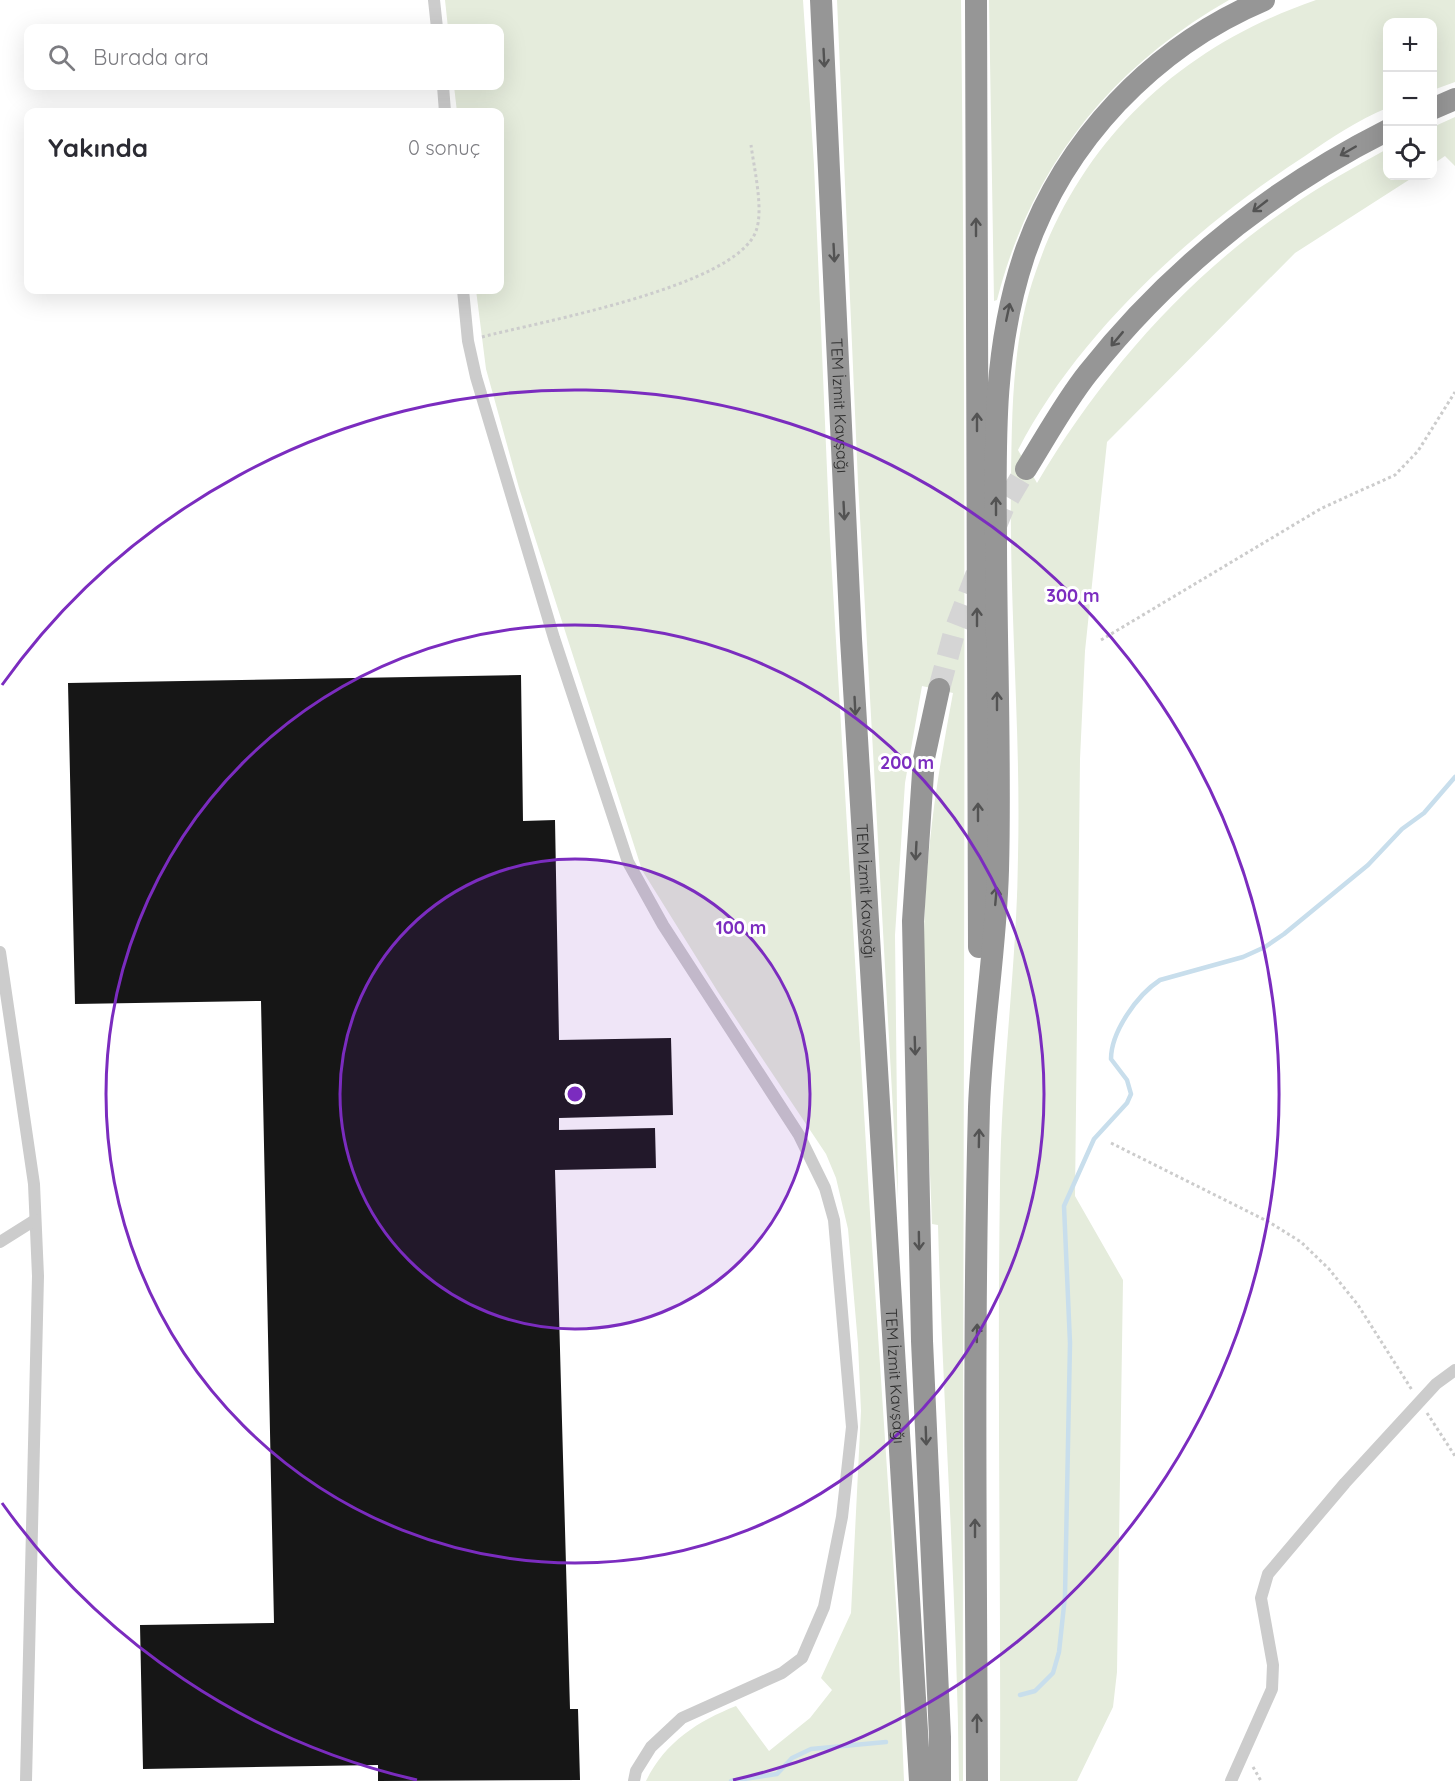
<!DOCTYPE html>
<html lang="tr">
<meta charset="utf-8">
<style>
:root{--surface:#fff;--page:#f7f7f7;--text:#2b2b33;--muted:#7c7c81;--line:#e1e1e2}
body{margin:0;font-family:Quicksand,sans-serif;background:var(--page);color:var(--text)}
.controls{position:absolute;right:18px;top:18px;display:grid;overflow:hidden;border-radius:12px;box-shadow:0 6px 24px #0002}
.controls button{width:54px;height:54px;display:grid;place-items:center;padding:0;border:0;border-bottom:2px solid var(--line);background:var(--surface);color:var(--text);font:30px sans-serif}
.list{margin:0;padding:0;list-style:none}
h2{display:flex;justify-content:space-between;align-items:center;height:78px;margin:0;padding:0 24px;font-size:26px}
h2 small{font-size:20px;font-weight:400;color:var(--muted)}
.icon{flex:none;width:33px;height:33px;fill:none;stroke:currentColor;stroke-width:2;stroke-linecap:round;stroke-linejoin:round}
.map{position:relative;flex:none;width:1455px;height:1781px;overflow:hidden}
.search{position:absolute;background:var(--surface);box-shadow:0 6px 24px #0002;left:24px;top:24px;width:480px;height:66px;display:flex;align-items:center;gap:15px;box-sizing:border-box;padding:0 21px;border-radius:12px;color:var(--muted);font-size:22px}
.panel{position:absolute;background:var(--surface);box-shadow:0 6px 24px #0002;left:24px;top:108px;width:480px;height:186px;border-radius:12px}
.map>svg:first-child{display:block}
.green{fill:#e5ecdc}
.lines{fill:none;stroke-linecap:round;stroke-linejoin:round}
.stream{stroke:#c8deec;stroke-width:4.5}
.building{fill:#161616}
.highway-tunnel{stroke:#d5d5d5;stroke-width:22;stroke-dasharray:22 11;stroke-linecap:butt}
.path{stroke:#ccc;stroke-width:3;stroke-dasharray:3 3;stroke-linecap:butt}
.street{stroke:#ccc;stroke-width:12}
.highway{stroke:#969696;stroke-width:22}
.oneway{stroke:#535353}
.ring{fill:none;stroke:#7b2cbf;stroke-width:3}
.labels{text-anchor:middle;stroke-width:6;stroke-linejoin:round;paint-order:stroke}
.street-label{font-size:16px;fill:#2f2f2f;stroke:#fff}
.centre{fill:#7b2cbf;stroke:#fff;stroke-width:3}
.ring-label{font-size:18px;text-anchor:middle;font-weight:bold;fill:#7b2cbf;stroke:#fff;stroke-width:6;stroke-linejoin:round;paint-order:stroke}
</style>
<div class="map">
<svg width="1455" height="1781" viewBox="0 0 1455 1781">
<rect width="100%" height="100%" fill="#fff"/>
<!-- green -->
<g class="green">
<path d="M445,0H803L814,165L830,540L871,1230L898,1634L904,1781H646C665,1742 698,1721 736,1706L769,1751L810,1718L832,1690L821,1678L851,1613L861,1411L858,1344L848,1229L836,1178L826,1154L718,992L642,870L519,488L486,369L476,290H500V112H457L454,86H500V28H448Z"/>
<path d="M837,0H961C968,594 962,1187 963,1781H959C957,1596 943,1410 938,1225L932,1224C928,1098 916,968 930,841C935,791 944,742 953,693L922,686L905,783L895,935L898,1200L858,482Z"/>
<path d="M989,0H1229C1110,68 1031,167 997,300L994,301Z"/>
<path d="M1316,0H1455V82L1433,90L1432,22H1388L1387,108C1358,120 1331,138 1305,156C1195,227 1078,333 1018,450L1037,483C1100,376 1186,277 1290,207C1321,185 1355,167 1387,149L1388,176H1415L1295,253L1107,442L1085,651L1080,759L1075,1196L1123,1280L1117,1672L1113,1707L1077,1781H1000C1001,1582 997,1382 1000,1183C1001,1074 1017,965 1018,856C1021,731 1009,606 1011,480C1012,410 1012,338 1036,271C1083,136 1183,46 1316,0Z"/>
<path d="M1455,117V166L1445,156L1433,164V127Z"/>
</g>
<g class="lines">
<!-- stream -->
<g class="stream">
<path d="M1020,1695L1035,1691L1053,1673L1059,1652L1065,1596L1070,1343L1064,1206L1094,1139L1127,1103L1131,1094L1127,1080L1111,1059C1111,1032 1137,995 1160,980L1243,957L1265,947L1284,934L1368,865L1402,829L1424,813L1455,777"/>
<path d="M731,1781L777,1774L792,1758L811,1749L886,1742"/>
</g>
</g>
<!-- building -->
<path class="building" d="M521,675L523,821L555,820L559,1040L671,1038L673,1115L559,1118V1130L655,1128L656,1168L555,1170L570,1709H578L580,1780L378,1781V1765L143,1769L140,1625L274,1623L261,1001L75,1004L68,683Z"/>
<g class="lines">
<!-- highway-tunnel -->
<g class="highway-tunnel">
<path d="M995,528L1004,506L1026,469"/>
<path d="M939,689L954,633L978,570"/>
</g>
<!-- path -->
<g class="path">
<path d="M482,337C538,322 736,287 756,231C764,210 754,168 751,145"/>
<path d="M1101,640L1322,508L1395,475L1418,451L1455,392"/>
<path d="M1111,1143L1269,1222L1301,1242L1329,1269L1358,1305L1412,1390"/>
<path d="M1427,1413L1455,1456"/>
<path d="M1253,1767L1261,1781"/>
</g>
<!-- street -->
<g class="street">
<path d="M434,0L437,28"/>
<path d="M443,86L445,112"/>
<path d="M463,290L468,341L476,377L554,638L628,862L663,925L799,1135L825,1188L834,1220L852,1427L842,1517L824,1607L802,1658L782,1673L682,1718L651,1747L636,1771L634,1781"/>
<path d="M0,952L34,1184L38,1276L26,1781"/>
<path d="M0,1242L35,1220"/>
<path d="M1231,1781L1272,1689L1273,1665L1261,1598L1268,1574L1345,1483L1436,1384L1455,1370"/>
</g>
<!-- highway -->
<g class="highway">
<path id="s1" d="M821,0L851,639L920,1781"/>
<path d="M976,0L979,947"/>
<path d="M1432,109L1455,99"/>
<path d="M1026,469C1046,437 1065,402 1088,373C1169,271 1271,189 1388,130"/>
<path d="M939,689L924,758L913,921L922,1341L940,1737V1781"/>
<path d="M977,1781C976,1556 973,1331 979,1107C982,1028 996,949 998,870C1001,759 996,648 996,537C995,440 993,349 1024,256C1063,141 1153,47 1264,0"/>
</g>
</g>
<!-- one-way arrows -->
<defs><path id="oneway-shaft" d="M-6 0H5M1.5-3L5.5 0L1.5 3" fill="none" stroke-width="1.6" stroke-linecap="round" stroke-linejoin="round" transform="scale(1.5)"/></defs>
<g class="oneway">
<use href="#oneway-shaft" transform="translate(824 58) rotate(87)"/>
<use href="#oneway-shaft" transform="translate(1348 151) rotate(150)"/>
<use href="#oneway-shaft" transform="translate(1260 206) rotate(142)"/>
<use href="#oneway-shaft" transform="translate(976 227) rotate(-90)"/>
<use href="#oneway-shaft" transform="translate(834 253) rotate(87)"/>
<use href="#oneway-shaft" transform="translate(1008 312) rotate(-78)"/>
<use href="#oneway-shaft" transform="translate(1117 339) rotate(130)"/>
<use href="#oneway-shaft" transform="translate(977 422) rotate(-90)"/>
<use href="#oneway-shaft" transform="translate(996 506) rotate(-90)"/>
<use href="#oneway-shaft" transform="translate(844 511) rotate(87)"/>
<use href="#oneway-shaft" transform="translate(977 617) rotate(-90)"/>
<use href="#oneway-shaft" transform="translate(997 701) rotate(-90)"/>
<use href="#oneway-shaft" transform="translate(855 706) rotate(87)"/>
<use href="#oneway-shaft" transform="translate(978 812) rotate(-90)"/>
<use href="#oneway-shaft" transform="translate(916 851) rotate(93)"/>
<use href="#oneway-shaft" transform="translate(996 896) rotate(-85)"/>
<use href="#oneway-shaft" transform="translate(915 1046) rotate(88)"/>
<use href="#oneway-shaft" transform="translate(979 1138) rotate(-89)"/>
<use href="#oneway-shaft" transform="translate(919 1241) rotate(89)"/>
<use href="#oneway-shaft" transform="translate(977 1333) rotate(-89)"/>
<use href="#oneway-shaft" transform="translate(926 1436) rotate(88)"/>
<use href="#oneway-shaft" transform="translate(975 1528) rotate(-90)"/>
<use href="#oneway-shaft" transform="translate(977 1723) rotate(-90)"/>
</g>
<!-- distance rings -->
<circle cx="575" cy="1094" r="235" fill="#7b2cbf" fill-opacity=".12"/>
<g class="ring">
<circle cx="575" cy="1094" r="235"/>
<circle cx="575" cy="1094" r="469"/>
<path d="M417 1780A704 704 0 0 1 2 1503M2 685A704 704 0 1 1 733 1780"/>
</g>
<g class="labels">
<!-- street labels -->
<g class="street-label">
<text dy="6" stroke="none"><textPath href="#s1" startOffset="406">TEM İzmit Kavşağı</textPath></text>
<text dy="6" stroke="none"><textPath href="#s1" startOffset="892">TEM İzmit Kavşağı</textPath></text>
<text dy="6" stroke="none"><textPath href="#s1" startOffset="1378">TEM İzmit Kavşağı</textPath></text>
</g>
</g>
<circle cx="575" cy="1094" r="9" class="centre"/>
<g class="ring-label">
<text x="1073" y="602">300 m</text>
<text x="907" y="769">200 m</text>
<text x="741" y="934">100 m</text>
</g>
</svg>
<div class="controls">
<button>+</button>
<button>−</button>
<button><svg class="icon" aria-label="locate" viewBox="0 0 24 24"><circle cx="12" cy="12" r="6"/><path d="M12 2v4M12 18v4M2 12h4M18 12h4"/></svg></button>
</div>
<div class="search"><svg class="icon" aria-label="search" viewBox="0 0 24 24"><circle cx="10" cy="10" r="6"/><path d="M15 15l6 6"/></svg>Burada ara</div>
<section class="panel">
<h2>Yakında<small>0 sonuç</small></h2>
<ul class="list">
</ul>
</section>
</div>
